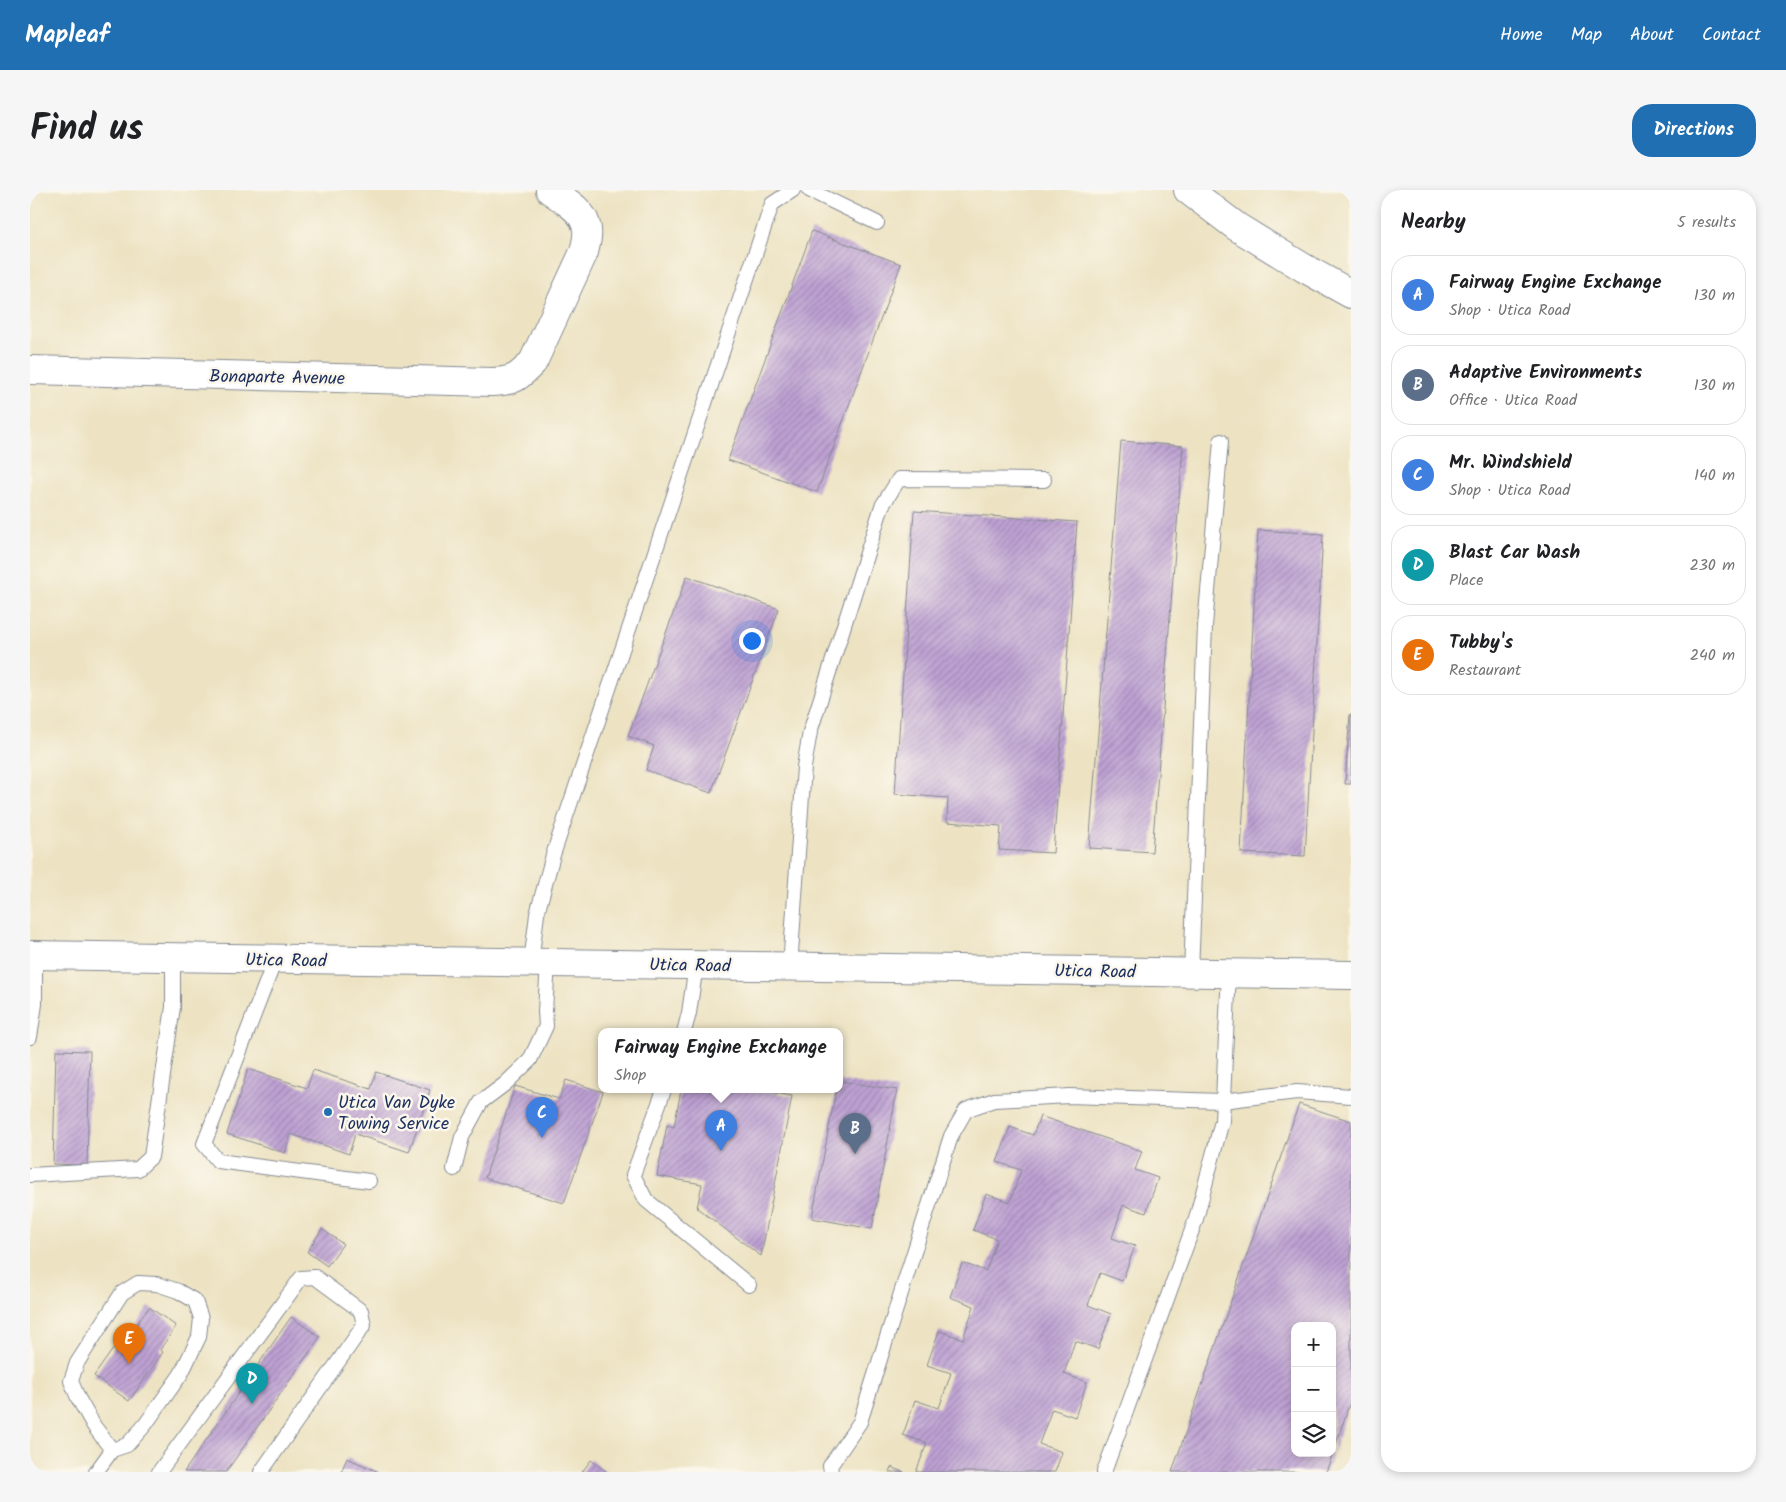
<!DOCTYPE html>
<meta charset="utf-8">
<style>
:root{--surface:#fff;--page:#f6f6f6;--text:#202124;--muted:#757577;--line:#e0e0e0;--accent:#1f6fb2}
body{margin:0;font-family:Kalam,sans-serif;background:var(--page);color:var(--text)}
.controls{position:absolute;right:15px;bottom:15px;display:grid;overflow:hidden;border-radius:10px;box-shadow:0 2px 8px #0003}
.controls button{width:45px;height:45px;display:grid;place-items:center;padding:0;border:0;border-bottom:1px solid var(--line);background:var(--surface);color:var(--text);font:25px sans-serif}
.you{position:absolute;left:721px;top:450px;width:18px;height:18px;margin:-12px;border:4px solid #fff;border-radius:50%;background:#1a73e8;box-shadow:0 0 0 8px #1a73e833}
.badge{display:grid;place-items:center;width:32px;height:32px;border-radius:50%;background:var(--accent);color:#fff;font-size:16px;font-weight:700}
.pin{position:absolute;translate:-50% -41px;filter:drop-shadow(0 1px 2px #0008)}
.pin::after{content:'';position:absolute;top:26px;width:18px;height:15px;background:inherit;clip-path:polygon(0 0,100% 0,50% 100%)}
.popup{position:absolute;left:568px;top:838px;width:245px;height:65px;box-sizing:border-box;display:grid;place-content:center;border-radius:10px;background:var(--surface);filter:drop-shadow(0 1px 4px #0005);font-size:16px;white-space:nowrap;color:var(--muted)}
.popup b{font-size:19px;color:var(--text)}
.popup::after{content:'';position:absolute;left:50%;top:100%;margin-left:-10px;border:10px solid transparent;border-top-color:var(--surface)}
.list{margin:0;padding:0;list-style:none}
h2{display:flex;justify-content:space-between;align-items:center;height:65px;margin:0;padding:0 20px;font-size:21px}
h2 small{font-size:16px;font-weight:400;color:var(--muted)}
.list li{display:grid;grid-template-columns:32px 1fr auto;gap:15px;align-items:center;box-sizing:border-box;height:80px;margin:0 10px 10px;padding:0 10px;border:1px solid var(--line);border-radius:20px}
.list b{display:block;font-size:19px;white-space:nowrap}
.list p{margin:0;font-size:16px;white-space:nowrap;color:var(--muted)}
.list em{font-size:16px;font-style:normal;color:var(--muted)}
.icon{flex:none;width:28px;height:28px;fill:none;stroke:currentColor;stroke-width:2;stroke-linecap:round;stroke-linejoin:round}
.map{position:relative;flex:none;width:1321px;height:1282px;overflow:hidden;border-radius:20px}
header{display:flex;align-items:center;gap:30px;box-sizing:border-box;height:70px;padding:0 25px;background:var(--accent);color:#fff}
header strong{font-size:24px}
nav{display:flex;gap:28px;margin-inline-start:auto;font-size:18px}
.intro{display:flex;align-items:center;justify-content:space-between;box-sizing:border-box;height:120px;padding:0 30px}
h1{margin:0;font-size:35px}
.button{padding:12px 22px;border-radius:20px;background:var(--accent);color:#fff;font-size:18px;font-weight:700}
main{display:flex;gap:30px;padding:0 30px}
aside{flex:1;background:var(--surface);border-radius:20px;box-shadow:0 2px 8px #0003}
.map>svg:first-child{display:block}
.building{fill:url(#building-hatch)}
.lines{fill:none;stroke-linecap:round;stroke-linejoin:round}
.service-casing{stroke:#848990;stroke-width:16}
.minor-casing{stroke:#848990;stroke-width:30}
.tertiary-casing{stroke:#848990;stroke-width:30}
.service{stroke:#fff;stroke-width:14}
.minor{stroke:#fff;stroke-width:28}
.tertiary{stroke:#fff;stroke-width:28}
.poi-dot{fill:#1f6fb2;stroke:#fbf7ec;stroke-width:2}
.labels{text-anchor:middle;stroke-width:5;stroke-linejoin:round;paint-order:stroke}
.street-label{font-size:18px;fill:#1b2f5e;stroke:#fbf7ec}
.poi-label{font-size:18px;fill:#1b2f5e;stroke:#fbf7ec;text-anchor:start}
</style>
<header>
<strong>Mapleaf</strong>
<nav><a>Home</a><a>Map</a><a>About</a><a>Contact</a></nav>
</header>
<div class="intro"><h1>Find us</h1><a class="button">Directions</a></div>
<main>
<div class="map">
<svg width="1321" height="1282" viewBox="0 0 1321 1282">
<defs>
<pattern id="building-hatch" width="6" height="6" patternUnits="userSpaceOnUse" patternTransform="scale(1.25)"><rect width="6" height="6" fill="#bea1d3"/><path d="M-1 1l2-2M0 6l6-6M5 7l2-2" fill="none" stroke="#9a84ae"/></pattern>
</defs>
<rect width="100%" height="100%" fill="#fbf7ec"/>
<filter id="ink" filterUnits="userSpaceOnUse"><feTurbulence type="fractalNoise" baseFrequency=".02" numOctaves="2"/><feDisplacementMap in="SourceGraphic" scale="10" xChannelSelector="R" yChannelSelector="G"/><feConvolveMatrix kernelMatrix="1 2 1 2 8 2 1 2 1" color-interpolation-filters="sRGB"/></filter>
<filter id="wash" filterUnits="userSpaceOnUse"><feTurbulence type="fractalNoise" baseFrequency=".0096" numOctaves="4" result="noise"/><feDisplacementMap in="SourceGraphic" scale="20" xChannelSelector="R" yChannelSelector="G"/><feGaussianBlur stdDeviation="1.12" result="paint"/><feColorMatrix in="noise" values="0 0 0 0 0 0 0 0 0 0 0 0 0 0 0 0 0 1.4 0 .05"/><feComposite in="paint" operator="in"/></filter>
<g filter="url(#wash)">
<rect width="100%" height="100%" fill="#ede3c3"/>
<g id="blocks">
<!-- building -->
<g class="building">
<path d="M782,41L871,74L787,302L698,270Z"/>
<path d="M1091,251L1153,256L1122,662L1059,658Z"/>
<path d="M884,321L1047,332L1023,663L969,660L971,636L917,632L918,608L865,604Z"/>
<path d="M1228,340L1293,344L1275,666L1211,663Z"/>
<path d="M657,386L749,419L681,603L616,580L624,556L598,546Z"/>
<path d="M1320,524H1321V594H1315Z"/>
<path d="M26,860L60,861L57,975L23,974Z"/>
<path d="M218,879L277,898L283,880L341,899L346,882L400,900L379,962L325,944L319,964L261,944L255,963L197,944Z"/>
<path d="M536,890L573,902L534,1013L455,988L485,896L529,909Z"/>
<path d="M810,891L867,900L842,1039L782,1028L806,900H810Z"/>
<path d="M651,900H728L762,906L731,1066L667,1018L672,994L627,986L637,935L644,937Z"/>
<path d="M1269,914L1321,931V1209L1303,1263L1302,1136H1265V1263H1303L1296,1282H1142Z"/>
<path d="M1010,926L1112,961L1105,980L1128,988L1116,1023L1093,1015L1082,1048L1105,1056L1092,1091L1070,1083L1058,1115L1081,1124L1068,1159L1045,1151L1034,1184L1057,1192L1045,1227L1022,1219L1016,1235L1009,1254L1032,1262L1025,1282H886L897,1253L873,1245L885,1210L909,1218L915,1201L921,1183L897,1175L909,1141L933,1149L944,1116L920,1107L932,1073L956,1081L967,1049L943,1040L956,1004L980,1012L991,980L967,972L980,937L1003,945Z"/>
<path d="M292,1039L313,1054L297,1076L277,1062Z"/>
<path d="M119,1117L146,1136L130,1160L133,1162L99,1211L64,1186L98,1138L102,1141Z"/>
<path d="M261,1127L290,1147L196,1282H154Z"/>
<path d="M317,1268L349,1282H311Z"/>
<path d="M561,1270L577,1282H552Z"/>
<path d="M861,1277L874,1282H859Z"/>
</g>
</g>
</g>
<g filter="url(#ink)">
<use href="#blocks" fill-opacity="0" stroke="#848990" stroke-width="1"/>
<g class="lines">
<!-- service casing -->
<g class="service-casing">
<g id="service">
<path d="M779,0L847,33"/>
<path d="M245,770L174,954L188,971L339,991"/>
<path d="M501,773L507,724L523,665L742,14L763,0"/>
<path d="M760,777L774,577L780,542L852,316L869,289L1014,290"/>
<path d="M1161,782L1175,436L1191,251"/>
<path d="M654,842L659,823L666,775"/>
<path d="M0,847L5,814V766"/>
<path d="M634,900L603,985L616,1010L719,1095"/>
<path d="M424,979L432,947L451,912L475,894L500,870L516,836L515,821L518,773"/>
<path d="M0,985L108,979L121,967L143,817V768"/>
<path d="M66,1282L82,1260L97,1255L115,1235L151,1184L169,1147L171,1128L165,1111L148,1101L127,1094L108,1093L92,1103L47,1173L41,1191L48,1208L64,1236L82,1260"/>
<path d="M129,1282L271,1088L285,1087L331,1121L334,1135L231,1282"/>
<path d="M801,1282L800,1276L830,1232L921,946L936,920L964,910L1039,906L1192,911L1267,902L1321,906"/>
<path d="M1074,1282L1166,1029L1192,931L1199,782"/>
</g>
</g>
<!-- minor casing -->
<g class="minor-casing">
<g id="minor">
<path d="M1158,0L1207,37L1274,78L1321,104"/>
<path d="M0,180L462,192C484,191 488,188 503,172L554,62C556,54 559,43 556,35C552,19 532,9 520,0"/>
</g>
</g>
<!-- tertiary casing -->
<g class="tertiary-casing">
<path id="tertiary" d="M0,765L1321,785"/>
</g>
<!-- service -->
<use href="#service" class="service"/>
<!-- minor -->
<use href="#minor" class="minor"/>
<!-- tertiary -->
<use href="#tertiary" class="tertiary"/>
</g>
</g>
<!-- markers -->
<circle class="poi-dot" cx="298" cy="922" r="5"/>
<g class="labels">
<!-- street labels -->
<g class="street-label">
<text transform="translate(247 187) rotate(1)" y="6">Bonaparte Avenue</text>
<text transform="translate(256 770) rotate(1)" y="6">Utica Road</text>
<text transform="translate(660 775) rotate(1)" y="6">Utica Road</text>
<text transform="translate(1065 781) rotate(1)" y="6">Utica Road</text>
</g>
<!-- poi labels -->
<g class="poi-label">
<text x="308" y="918">Utica Van Dyke<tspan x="308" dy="21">Towing Service</tspan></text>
</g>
</g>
</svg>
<div class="controls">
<button>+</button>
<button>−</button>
<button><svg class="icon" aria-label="layers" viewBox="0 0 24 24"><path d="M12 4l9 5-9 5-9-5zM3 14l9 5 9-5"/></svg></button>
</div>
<div class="you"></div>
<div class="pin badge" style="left:691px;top:961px;background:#3f7fe0">A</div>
<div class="popup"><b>Fairway Engine Exchange</b>Shop</div>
<div class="pin badge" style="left:825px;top:964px;background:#5c6f8a">B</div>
<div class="pin badge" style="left:512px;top:948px;background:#3f7fe0">C</div>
<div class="pin badge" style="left:222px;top:1214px;background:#0f9aa8">D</div>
<div class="pin badge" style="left:99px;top:1174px;background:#e8710a">E</div>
</div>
<aside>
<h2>Nearby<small>5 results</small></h2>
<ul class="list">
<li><span class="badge" style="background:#3f7fe0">A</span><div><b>Fairway Engine Exchange</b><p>Shop · Utica Road</p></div><em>130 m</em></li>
<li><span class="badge" style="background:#5c6f8a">B</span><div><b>Adaptive Environments</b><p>Office · Utica Road</p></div><em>130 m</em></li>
<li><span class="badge" style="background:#3f7fe0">C</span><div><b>Mr. Windshield</b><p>Shop · Utica Road</p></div><em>140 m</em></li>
<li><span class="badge" style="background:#0f9aa8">D</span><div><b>Blast Car Wash</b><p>Place</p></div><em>230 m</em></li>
<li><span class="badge" style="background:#e8710a">E</span><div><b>Tubby's</b><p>Restaurant</p></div><em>240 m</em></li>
</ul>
</aside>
</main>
